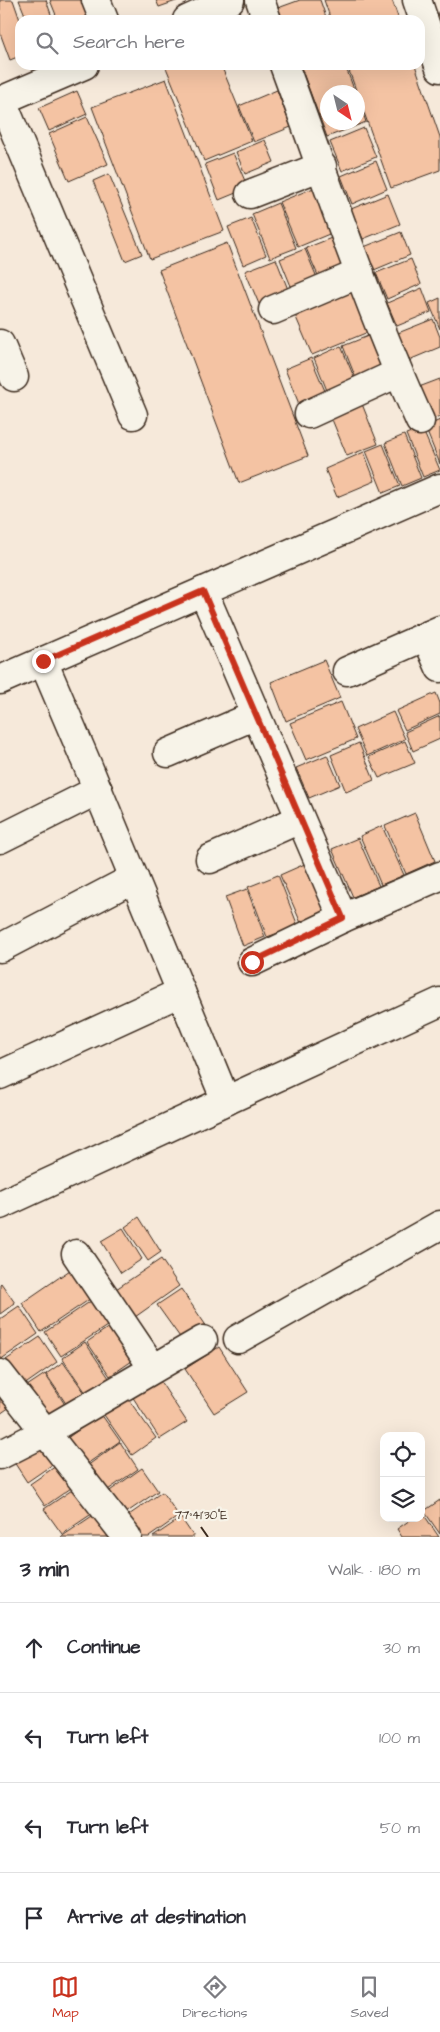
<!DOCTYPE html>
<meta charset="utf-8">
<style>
:root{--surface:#fff;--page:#f7f7f7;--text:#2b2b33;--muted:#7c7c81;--line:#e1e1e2;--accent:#c8321e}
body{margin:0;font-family:"Architects Daughter",sans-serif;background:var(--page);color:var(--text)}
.controls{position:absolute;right:15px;bottom:15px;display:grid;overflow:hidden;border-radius:10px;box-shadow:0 5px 20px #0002}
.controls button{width:45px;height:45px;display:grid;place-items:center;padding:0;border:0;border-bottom:1px solid var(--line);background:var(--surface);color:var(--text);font:25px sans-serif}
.compass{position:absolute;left:320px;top:85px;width:45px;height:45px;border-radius:50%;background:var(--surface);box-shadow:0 5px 20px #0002;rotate:145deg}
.stop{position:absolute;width:15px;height:15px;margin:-11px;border:4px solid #c8321e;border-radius:50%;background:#fff}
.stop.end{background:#c8321e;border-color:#fff;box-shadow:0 1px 5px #0008}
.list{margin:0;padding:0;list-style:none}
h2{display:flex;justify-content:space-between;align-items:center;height:65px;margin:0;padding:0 20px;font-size:21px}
h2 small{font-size:16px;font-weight:400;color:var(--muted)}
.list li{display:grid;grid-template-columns:32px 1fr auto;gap:15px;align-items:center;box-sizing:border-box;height:90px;padding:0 20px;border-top:1px solid var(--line)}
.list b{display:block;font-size:19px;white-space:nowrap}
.list em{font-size:16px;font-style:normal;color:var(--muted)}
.icon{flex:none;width:28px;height:28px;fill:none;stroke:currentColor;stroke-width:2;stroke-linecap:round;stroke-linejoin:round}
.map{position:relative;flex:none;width:440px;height:1537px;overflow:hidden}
.search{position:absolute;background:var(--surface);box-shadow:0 5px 20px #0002;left:15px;right:15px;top:15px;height:55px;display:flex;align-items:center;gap:12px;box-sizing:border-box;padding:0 18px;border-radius:15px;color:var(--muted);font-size:19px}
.sheet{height:425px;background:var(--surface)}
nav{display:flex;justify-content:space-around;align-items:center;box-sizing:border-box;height:70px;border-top:1px solid var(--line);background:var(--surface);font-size:14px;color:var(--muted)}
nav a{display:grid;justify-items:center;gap:2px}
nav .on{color:var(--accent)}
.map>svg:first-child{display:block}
.building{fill:#f4c3a3;stroke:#3b2a1e}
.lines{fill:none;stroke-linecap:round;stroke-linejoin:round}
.minor-casing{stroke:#3b2a1e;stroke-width:31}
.minor{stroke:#f7f3e8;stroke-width:28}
.route{stroke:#c8321e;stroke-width:6}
.ticks{fill:none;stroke:#3b2a1e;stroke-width:2}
.ticks-label{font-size:12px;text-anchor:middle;fill:#3b2a1e;stroke:#f7f3e8;stroke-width:4.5;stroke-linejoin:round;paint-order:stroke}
</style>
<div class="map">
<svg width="440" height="1537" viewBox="0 0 440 1537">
<rect width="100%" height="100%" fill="#f6e9da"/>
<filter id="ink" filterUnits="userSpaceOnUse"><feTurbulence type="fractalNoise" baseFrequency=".02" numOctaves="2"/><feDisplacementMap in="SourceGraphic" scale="10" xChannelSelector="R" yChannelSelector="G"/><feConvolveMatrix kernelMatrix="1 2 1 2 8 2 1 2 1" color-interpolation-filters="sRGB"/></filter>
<g filter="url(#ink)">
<!-- building -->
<g class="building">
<path d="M0,0H13L20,20V56L10,60L0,33Z"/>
<path d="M19,0H46L53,20H27Z"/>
<path d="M50,0H84L91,20H58Z"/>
<path d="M156,0H179L159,7Z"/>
<path d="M300,0H320L327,20H283L278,8Z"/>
<path d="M324,0H392L399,20H331Z"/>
<path d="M165,65H221L252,141L204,161Z"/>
<path d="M300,65H345L355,92H328V122H358V99L366,122L327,137Z"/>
<path d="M347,65H415L440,137V170L391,188Z"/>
<path d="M166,79L224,231L150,259L92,107Z"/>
<path d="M277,90L291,127L254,142L239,106Z"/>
<path d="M77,91L87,114L49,131L39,108Z"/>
<path d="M87,117L108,164L69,181L49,134Z"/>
<path d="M364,128L376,157L342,171L330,142Z"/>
<path d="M265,140L274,162L245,174L236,152Z"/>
<path d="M233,153L248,188L219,200L205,164Z"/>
<path d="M376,161L387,189L352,204L341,176Z"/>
<path d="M109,174L142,254L125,261L93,181Z"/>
<path d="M316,187L334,232L298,247L279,202Z"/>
<path d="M388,194L400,224L363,239L351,209Z"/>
<path d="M278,203L296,248L270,258L252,214Z"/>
<path d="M251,218L266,255L243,265L228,227Z"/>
<path d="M401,232L410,255L374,270L364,247Z"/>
<path d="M334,237L347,269L320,280L306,248Z"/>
<path d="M227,243L308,456L239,483L159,270Z"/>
<path d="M305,249L318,280L293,291L280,259Z"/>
<path d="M276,259L289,292L259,304L245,271Z"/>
<path d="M411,259L421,284L387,299L376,273Z"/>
<path d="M422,288L431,312L397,326L387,303Z"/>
<path d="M352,292L368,332L312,355L295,315Z"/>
<path d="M440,298V329L429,303Z"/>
<path d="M433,319L440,337V347L409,360L398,333Z"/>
<path d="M368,336L382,370L357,381L343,346Z"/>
<path d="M341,346L356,382L328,393L314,358Z"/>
<path d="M311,358L328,398L301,409L285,369Z"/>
<path d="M440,379V416L432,419L419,387Z"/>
<path d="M362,404L378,444L347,456L331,417Z"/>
<path d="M440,420V464L425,427Z"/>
<path d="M422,428L440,470L423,477L406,434Z"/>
<path d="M404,435L421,478L402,486L385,443Z"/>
<path d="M383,444L400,486L383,493L366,451Z"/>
<path d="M364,452L375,481L337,497L325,469Z"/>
<path d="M324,660L340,698L286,721L271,682Z"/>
<path d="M436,693L440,703V714L405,730L396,711Z"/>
<path d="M341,702L356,739L306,760L290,723Z"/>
<path d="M393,712L405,739L367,756L355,729Z"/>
<path d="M440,716V739L413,751L405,732Z"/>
<path d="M405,741L415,763L379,778L369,757Z"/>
<path d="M359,743L374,780L346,792L331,755Z"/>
<path d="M327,755L340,785L309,798L296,768Z"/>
<path d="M415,813L435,861L406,874L385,826Z"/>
<path d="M382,826L404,875L381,885L360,836Z"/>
<path d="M358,838L379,886L353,897L332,849Z"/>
<path d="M307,863L328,912L301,923L280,875Z"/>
<path d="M278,875L298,926L267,937L248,887Z"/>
<path d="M247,889L265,937L243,946L225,897Z"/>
<path d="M139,1217L161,1252L148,1261L125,1227Z"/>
<path d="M123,1228L142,1259L121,1273L101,1241Z"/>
<path d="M161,1259L179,1286L135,1317L116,1289Z"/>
<path d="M70,1270L90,1299L41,1332L22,1303Z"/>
<path d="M1,1283L15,1303L0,1314V1284Z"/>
<path d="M181,1289L205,1324L182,1340L157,1305Z"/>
<path d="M91,1301L107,1326L61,1356L45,1332Z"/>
<path d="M19,1306L38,1334L0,1360V1319Z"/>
<path d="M109,1327L132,1361L110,1376L87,1342Z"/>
<path d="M40,1337L57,1362L17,1390L0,1364Z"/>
<path d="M85,1342L109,1378L86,1393L62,1358Z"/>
<path d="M219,1347L248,1392L214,1413L185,1369Z"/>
<path d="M63,1362L85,1393L67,1405L46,1374Z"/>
<path d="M45,1374L66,1406L43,1422L21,1390Z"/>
<path d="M158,1378L187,1422L160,1439L132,1396Z"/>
<path d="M0,1391L10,1407L0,1414Z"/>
<path d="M126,1396L156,1438L132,1455L102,1412Z"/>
<path d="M101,1414L120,1441L81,1468L63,1441Z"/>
<path d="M40,1440L56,1462L27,1482L12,1459Z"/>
<path d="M120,1442L138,1469L105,1492L87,1466Z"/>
<path d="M59,1464L74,1486L45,1506L30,1484Z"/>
<path d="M142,1468L158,1491L123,1515L107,1493Z"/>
<path d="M75,1488L93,1513L62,1534L44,1509Z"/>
<path d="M162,1492L179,1516L149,1537H141L126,1517Z"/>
<path d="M440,1500V1534L424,1511Z"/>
<path d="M422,1512L439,1537H402L397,1529L413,1518H421Z"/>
<path d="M95,1514L111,1537H61Z"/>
<path d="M181,1518L194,1537H153Z"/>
</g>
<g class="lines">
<!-- minor casing -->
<g class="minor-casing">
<g id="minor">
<path d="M96,0L104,20"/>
<path d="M260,0L267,20"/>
<path d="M417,0L440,68"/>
<path d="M187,20L230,0"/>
<path d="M284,65C328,184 367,305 420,421"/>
<path d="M0,101L84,65"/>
<path d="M2,101L133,415"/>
<path d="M250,194L322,166"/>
<path d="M273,310L360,273"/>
<path d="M0,344L14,377"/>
<path d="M309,414L398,373"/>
<path d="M203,591L343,918L440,876"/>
<path d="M426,636L440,668"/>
<path d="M43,661L87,764L226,1101"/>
<path d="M347,671L440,630"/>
<path d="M0,680L440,488"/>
<path d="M168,753L256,715"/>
<path d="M0,839L98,790"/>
<path d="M210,859L300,819"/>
<path d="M0,948L134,878"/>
<path d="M252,962L343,918"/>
<path d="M0,1075L181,992"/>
<path d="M0,1205L440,1002"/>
<path d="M76,1254L153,1368"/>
<path d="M238,1339L440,1225"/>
<path d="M0,1374L127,1537"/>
<path d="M0,1455L47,1431L203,1340"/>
</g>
</g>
<!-- minor -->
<use href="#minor" class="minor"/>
</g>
</g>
<g class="lines" filter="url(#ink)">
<!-- route -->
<path class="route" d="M43,661L203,591L343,918L252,962"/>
</g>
<!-- ticks -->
<path class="ticks" d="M201,1527L208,1537"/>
<g class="ticks-label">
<text x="201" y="1519">77°41'30"E</text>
</g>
</svg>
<div class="controls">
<button><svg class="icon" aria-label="locate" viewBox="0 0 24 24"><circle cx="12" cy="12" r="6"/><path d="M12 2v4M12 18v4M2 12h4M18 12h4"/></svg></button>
<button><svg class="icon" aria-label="layers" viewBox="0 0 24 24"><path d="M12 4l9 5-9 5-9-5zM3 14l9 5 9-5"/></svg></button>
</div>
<svg class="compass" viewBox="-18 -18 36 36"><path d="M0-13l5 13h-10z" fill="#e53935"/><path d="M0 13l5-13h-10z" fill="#7c7c81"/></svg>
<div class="stop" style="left:252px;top:962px"></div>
<div class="stop end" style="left:43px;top:661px"></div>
<div class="search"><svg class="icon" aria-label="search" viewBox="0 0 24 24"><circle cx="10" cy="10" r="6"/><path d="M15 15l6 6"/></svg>Search here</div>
</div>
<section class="sheet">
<h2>3 min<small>Walk · 180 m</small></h2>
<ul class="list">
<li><svg class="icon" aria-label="ahead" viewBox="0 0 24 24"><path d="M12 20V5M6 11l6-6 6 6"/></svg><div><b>Continue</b></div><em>30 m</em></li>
<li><svg class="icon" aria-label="left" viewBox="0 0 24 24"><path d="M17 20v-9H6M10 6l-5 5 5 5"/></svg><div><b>Turn left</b></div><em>100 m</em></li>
<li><svg class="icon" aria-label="left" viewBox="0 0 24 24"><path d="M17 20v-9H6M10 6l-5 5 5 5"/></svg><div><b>Turn left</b></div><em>50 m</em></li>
<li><svg class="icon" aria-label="arrive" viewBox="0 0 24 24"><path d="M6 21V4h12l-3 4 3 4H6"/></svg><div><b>Arrive at destination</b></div></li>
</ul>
</section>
<nav>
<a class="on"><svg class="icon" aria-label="map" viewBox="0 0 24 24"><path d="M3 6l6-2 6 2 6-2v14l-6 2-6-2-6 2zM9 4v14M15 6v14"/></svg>Map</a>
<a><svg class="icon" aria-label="directions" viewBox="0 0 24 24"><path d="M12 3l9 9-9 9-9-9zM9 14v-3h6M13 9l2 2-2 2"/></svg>Directions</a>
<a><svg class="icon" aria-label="saved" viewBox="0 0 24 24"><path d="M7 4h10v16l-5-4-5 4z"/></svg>Saved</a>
</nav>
